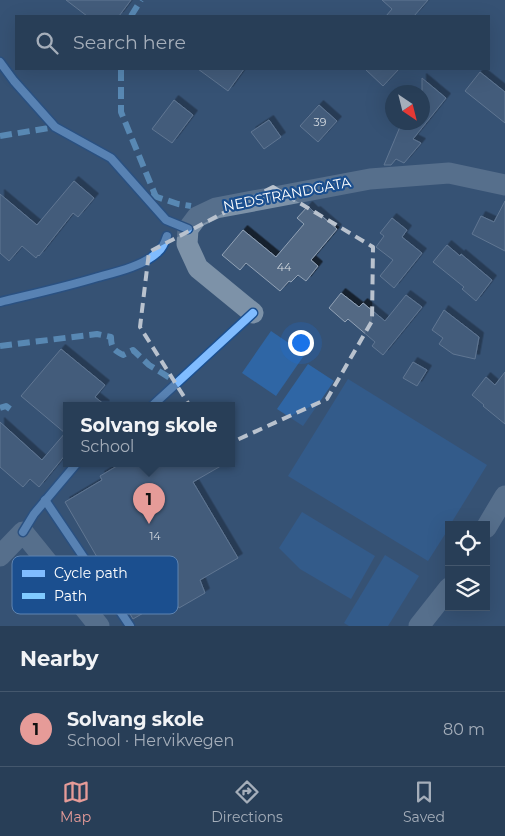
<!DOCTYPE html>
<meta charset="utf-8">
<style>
:root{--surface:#283e57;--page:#30455d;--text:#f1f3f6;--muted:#a5aeba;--line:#44576d;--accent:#e69b98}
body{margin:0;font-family:Montserrat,sans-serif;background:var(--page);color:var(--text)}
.controls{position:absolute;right:15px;bottom:15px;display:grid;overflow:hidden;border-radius:0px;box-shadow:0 5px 20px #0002}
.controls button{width:45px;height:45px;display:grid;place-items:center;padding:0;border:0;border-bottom:1px solid var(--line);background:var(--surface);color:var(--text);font:25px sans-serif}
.compass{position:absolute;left:385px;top:85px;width:45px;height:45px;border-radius:50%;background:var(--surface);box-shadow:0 5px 20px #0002;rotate:145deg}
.you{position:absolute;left:300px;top:342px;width:18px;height:18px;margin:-12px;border:4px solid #fff;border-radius:50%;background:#1a73e8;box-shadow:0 0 0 8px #1a73e833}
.badge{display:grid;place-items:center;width:32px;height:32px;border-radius:50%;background:var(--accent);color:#111;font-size:16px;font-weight:700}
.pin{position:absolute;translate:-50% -41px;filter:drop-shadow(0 1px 2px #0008)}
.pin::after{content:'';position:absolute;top:26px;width:18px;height:15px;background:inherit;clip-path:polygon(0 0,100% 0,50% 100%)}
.popup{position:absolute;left:63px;top:402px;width:172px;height:65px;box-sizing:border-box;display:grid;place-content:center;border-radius:0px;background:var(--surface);filter:drop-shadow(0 1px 4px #0005);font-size:16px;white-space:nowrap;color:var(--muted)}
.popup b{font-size:19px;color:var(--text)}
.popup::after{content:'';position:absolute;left:50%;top:100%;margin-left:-10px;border:10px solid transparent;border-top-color:var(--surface)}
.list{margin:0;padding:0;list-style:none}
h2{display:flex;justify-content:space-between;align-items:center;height:65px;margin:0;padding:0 20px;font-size:21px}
h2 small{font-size:16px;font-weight:400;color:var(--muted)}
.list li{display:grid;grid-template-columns:32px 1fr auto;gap:15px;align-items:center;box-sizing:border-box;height:75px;padding:0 20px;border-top:1px solid var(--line)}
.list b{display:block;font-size:19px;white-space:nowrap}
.list p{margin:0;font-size:16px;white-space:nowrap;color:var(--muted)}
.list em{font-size:16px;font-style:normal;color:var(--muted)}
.icon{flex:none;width:28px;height:28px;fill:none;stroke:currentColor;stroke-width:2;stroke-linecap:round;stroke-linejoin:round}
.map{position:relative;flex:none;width:505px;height:626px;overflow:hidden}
.search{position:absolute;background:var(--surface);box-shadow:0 5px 20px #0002;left:15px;right:15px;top:15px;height:55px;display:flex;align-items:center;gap:12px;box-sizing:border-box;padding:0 18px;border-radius:0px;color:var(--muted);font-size:19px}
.sheet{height:140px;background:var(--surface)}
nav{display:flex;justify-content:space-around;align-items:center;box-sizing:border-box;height:70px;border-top:1px solid var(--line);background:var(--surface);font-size:14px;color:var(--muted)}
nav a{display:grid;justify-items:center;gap:2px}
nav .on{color:var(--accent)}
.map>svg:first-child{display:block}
.green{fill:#2f66a5}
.building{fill:#526984;stroke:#92a2b6;filter:url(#shadow)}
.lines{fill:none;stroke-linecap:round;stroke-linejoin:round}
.street{stroke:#7d92a8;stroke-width:21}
.quiet{stroke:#80caff;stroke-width:6;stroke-dasharray:12 6;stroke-linecap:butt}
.cycleway-casing{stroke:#1b4f8f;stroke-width:11}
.cycleway{stroke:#80bcff;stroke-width:8}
.marked{fill:none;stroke:#b9c2ce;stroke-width:4;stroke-dasharray:10 6;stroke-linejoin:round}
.labels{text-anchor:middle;stroke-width:4.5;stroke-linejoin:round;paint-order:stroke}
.number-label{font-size:11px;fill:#d4dae0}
.street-label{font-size:14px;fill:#fff;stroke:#1b4f8f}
.key{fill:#1b4f8f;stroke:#5f84b1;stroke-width:1}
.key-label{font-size:14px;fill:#fff}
</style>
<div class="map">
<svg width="505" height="626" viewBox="0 0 505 626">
<defs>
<filter id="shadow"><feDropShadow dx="4.5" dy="-4.5" stdDeviation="0" flood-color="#0009"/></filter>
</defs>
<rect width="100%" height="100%" fill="#365274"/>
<!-- green -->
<g class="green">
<path d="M271,331L305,354L276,396L242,373Z"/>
<path d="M308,364L334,381L303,426L277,409Z"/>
<path d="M348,379L487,465L450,525H449V528L428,561L288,476Z"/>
<path d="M302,512L375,556L351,599L300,569L279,548Z"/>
<path d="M385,555L419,576L388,626H349L344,623Z"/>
</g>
<!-- building -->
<g class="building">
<path d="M66,0H131L119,16H87Z"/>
<path d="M382,0H428L414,16H386L392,9Z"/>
<path d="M198,69H244L228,91Z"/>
<path d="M365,69H399L383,86Z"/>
<path d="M480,72L505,92V123L465,91Z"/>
<path d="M422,78L446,98L413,139L421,143L404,163L396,159L391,165H384L402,122H422Z"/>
<path d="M174,100L193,115L172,143L152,129Z"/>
<path d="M319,105L337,121L318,142L300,126Z"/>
<path d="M269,120L281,137L264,149L251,132Z"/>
<path d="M74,181L94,198L78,217L73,213L39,256L38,255L36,258L22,246L9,261L0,253V194L37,225Z"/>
<path d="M505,201V251L472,234L481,216L494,222Z"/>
<path d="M308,206L314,212L316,211L337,229L311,260L318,266L306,281L298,275L291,282L289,281L280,291L246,263L240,270L222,255L243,230L276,257L304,224L297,218Z"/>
<path d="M392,218L407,230L402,237L422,253L394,288L380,276L393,260L376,247L384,236L380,233Z"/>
<path d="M447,245L460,256L461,254L492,280L476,301L462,289L464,287L433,262Z"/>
<path d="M341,293L359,307L363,303L385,321L406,295L422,307L383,355L372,346L375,342L348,319L345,322L329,308Z"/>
<path d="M444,310L479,337L475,359L453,354L439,344L443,338L432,330Z"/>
<path d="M61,349L105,385L95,397L105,405H66V454L39,487L30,479L23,487L0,467V422L42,460L65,433L21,396Z"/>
<path d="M413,362L427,370L417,386L403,378Z"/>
<path d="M505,372V424L483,406L484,405L472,395L486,377L495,385Z"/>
<path d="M122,463H226L193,482L238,558L200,580L205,593L179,608L174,600L173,601L171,597L133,619L65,502L102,480L100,476Z"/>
</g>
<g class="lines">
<!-- street -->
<g class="street">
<path d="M253,313L198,268L187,244L188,229L197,217L216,208L370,179L449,173L505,185"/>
<path d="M486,528L505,496"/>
<path d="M0,556L23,532L99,626"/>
<path d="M419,626L449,588"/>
</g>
<!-- quiet -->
<g class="quiet">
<path d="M131,16L141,0"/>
<path d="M121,69V112L156,197"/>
<path d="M0,136L55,127"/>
<path d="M151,195L178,204L191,206"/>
<path d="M0,346L97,334L111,337C111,348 114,350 123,355L133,350L149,365L178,383"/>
<path d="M0,408L6,406L10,409"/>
</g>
<!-- cycleway casing -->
<g class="cycleway-casing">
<g id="cycleway">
<path d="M0,62L14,81L55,127L111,158L166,220L188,229"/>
<path d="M0,302C33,294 65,287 98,277C117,272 143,266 158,252C163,248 165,242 167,236"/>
<path d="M153,405L253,313"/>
<path d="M45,500L130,626"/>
<path d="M23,532L34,514L77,463"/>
</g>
</g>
<!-- cycleway -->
<use href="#cycleway" class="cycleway"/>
</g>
<!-- marked area -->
<path d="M0 0H505V626H0ZM273,187L373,247L372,321L327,399L217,449L140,327L149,252Z" fill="#365274" fill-opacity=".55" fill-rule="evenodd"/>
<path class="marked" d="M273,187L373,247L372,321L327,399L217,449L140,327L149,252Z"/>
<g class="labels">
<!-- number labels -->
<g class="number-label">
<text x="320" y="126">39</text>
<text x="284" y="271">44</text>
<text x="155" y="540">14</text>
</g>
<!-- street labels -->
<g class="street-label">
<text transform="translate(287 194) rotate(-11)" y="5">NEDSTRANDGATA</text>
</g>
</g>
<!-- legend -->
<rect x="12" y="556" width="166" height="58" rx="8" class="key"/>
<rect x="22" y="570" width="23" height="7" fill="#80bcff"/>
<rect x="22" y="593" width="23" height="6" fill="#80caff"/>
<g class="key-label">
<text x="54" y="578">Cycle path</text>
<text x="54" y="601">Path</text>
</g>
</svg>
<div class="controls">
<button><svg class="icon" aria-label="locate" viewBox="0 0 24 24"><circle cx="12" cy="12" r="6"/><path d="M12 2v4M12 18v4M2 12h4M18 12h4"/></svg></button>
<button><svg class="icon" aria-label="layers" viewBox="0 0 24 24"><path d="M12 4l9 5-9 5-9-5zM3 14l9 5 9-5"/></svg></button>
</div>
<svg class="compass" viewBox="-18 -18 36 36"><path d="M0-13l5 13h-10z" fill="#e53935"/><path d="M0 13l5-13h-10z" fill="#a5aeba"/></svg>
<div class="you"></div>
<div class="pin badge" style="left:149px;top:524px">1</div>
<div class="popup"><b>Solvang skole</b>School</div>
<div class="search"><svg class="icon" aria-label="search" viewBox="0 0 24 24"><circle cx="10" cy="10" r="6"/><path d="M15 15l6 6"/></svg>Search here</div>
</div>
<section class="sheet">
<h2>Nearby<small></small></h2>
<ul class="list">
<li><span class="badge">1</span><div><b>Solvang skole</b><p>School · Hervikvegen</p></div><em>80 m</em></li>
</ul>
</section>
<nav>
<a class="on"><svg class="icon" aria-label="map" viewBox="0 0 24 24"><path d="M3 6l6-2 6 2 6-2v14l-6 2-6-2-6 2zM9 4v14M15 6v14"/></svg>Map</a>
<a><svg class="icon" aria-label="directions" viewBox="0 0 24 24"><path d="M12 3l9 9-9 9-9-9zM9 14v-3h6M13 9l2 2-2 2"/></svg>Directions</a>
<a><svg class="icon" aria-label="saved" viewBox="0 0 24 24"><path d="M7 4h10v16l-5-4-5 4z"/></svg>Saved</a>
</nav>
